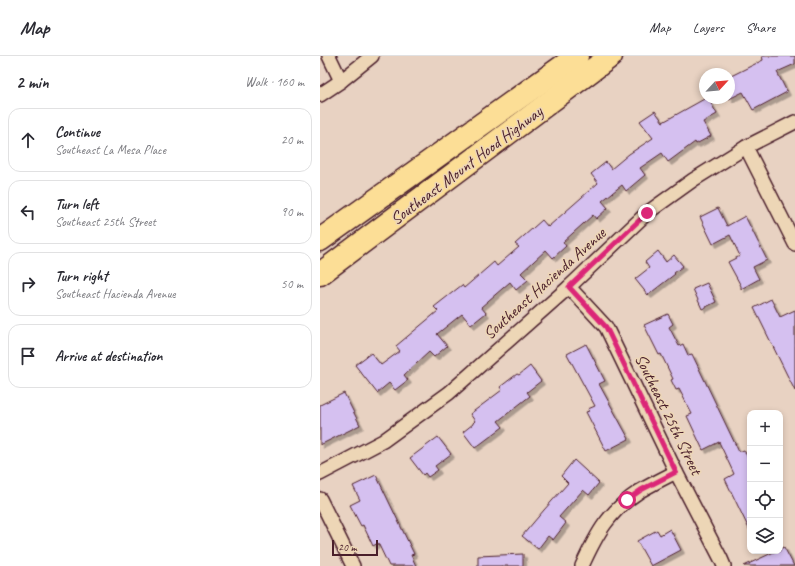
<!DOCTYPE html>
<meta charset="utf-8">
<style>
:root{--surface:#fff;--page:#f2f2f3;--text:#2b2b33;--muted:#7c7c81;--line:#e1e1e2}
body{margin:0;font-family:Caveat,sans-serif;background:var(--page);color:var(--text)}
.controls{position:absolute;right:12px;bottom:12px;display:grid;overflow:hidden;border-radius:8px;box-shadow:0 2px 6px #0003}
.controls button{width:36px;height:36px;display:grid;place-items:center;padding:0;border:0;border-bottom:1px solid var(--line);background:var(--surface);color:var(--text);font:20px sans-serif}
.compass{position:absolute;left:379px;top:12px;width:36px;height:36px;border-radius:50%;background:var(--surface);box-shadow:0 2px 6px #0003;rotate:64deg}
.scale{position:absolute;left:12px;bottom:10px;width:46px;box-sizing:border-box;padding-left:4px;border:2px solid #4a1f2b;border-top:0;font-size:11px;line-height:14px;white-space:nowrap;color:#4a1f2b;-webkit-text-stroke:3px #edd6b6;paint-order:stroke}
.stop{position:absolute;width:12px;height:12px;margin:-9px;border:3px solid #db2777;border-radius:50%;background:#fff}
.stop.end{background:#db2777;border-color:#fff;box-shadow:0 1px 4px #0008}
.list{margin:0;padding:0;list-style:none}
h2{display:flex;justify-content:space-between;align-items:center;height:52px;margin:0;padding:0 16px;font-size:17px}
h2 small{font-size:13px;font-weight:400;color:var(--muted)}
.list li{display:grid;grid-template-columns:26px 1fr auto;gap:12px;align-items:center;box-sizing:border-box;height:64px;margin:0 8px 8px;padding:0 8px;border:1px solid var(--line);border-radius:12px}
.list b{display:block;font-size:15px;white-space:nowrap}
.list p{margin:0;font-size:13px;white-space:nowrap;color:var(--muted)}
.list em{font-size:13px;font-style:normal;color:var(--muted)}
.icon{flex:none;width:22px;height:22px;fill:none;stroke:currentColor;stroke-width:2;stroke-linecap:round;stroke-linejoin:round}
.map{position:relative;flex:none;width:475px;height:510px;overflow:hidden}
header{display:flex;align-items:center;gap:24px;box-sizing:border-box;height:56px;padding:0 20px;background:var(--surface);border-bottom:1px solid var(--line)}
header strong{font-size:19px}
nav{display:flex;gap:22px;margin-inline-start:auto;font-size:14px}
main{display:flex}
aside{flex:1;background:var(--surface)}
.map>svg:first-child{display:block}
.building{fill:#d5c0f0;stroke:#4a1f2b;filter:url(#shadow)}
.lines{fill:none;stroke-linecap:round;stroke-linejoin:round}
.street-casing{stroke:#4a1f2b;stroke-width:16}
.highway-casing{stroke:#4a1f2b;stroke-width:25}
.street{stroke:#edd6b6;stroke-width:13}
.highway{stroke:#fcde96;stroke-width:22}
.route{stroke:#db2777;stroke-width:5}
.labels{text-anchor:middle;stroke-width:3;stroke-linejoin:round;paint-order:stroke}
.street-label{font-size:17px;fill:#4a1f2b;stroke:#edd6b6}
</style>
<header>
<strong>Map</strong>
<nav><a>Map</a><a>Layers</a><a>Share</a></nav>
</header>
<main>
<aside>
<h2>2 min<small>Walk · 160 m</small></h2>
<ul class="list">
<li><svg class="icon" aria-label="ahead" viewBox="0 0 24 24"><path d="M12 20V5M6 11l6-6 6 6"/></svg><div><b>Continue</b><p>Southeast La Mesa Place</p></div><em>20 m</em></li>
<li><svg class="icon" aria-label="left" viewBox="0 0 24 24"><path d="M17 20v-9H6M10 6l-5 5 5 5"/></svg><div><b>Turn left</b><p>Southeast 25th Street</p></div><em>90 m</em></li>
<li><svg class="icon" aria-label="right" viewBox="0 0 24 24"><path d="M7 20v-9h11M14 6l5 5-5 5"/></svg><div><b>Turn right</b><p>Southeast Hacienda Avenue</p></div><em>50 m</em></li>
<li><svg class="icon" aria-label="arrive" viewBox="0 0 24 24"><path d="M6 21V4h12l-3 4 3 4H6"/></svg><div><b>Arrive at destination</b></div></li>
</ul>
</aside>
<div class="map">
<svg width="475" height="510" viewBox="0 0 475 510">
<defs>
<filter id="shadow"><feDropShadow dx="3.5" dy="3.5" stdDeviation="0" flood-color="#0004"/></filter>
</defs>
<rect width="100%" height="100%" fill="#e8d2c2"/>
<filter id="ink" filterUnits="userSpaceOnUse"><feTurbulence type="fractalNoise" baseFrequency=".025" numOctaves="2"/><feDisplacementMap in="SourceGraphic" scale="8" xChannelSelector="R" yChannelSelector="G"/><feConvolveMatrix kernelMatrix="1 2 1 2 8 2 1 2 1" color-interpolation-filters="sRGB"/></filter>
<g filter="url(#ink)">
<!-- building -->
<g class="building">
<path d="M442,0H475V8L457,16L467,36L433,54L423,36L409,43V21L443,4Z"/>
<path d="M386,42H388L397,58L383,66L391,80L376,88L375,86L348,106L342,97L320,112L325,119L306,135L302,129L282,145L288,152L276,163L273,159L243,186L246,190L233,202L226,194L201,217L208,224L196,234L190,226L161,251L166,257L151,269L142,258L117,278L127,290L114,301L109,296L84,319L88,324L75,334L69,327L57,337L35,309L51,297L61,309L80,295L76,290L118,255L114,251L142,229L144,232L174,206L177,210L199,191L195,188L222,164L228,171L278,127L271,118L286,106L291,113L309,98L333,82L320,65L335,55L343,66Z"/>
<path d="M398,152L407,170L425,160L447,204L433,211L439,223L421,233V230L408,206L420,200L410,179L393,188L380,161Z"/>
<path d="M338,195L346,206L354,199L363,210L354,217L355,218L328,239L315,223L329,212L325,206Z"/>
<path d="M387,227L396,246L382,253L373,233Z"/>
<path d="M451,243L460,261L475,254V335L434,252Z"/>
<path d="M348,258L353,268L349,271L359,290L363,288L368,299L372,298L419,396L424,394L430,406V475L405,423L414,418L399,386L383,394L367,360L372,358L359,333L356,334L351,324L353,323L341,298L339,299L324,269Z"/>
<path d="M266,288L285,325L279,328L309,383L286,395L266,356L269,355L268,353L275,350L247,298Z"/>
<path d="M210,310L221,325L207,336L210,340L178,365L183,371L155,392L143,376L153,368V367L155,365L150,358L182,334L180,331L197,318L199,319Z"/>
<path d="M24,337L40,369L0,389V349Z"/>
<path d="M118,381L131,398L115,410L118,414L108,421L105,417L103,419L90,402Z"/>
<path d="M254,404L279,427L269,439L263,434L239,461L246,467L233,484L228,480L218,493L202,480L224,454L248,427L241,420Z"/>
<path d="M56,419L94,498L91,499L96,510H69L58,487L53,490L43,469L41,470L30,449L40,444L33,430Z"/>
<path d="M350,473L361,494L331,510L317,485L337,474L340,479Z"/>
<path d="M464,491L474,510H424L456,495H460V493Z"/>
<path d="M203,498V510H158V500Z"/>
</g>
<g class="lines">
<!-- street casing -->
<g class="street-casing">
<g id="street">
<path d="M9,0L21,25"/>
<path d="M0,39L21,25L52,0"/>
<path d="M426,91L475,188"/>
<path d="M249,231L286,271L356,416L401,503L404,510"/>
<path d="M0,418L63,385L129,337L249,231L327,157L373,124L426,91L475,66"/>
<path d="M0,443L33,510"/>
<path d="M262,510C277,477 289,455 320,435C332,428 344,422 356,416"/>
</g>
</g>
<!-- highway casing -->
<g class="highway-casing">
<g id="highway">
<path d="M0,184L257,0"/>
<path d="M0,218L291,0"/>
</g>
</g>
<!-- street -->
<use href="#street" class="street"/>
<!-- highway -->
<use href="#highway" class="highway"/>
</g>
</g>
<g class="lines" filter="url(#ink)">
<!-- route -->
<path class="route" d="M307,444L321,434L356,416L286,271L249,231L327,157"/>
</g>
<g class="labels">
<!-- street labels -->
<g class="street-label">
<text transform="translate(146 109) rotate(-37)" y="6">Southeast Mount Hood Highway</text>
<text transform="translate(224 227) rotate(-42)" y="6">Southeast Hacienda Avenue</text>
<text transform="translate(349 358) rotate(64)" y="6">Southeast 25th Street</text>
</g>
</g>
</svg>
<div class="controls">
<button>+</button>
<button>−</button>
<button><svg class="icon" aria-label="locate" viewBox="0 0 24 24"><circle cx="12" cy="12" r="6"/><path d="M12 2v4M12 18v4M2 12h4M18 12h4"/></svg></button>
<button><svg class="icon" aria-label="layers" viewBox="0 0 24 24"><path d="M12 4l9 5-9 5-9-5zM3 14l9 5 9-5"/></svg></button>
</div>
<svg class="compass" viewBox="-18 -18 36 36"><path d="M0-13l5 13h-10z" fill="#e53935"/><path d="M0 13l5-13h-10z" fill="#7c7c81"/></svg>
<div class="scale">20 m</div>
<div class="stop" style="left:307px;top:444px"></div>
<div class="stop end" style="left:327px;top:157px"></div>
</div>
</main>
